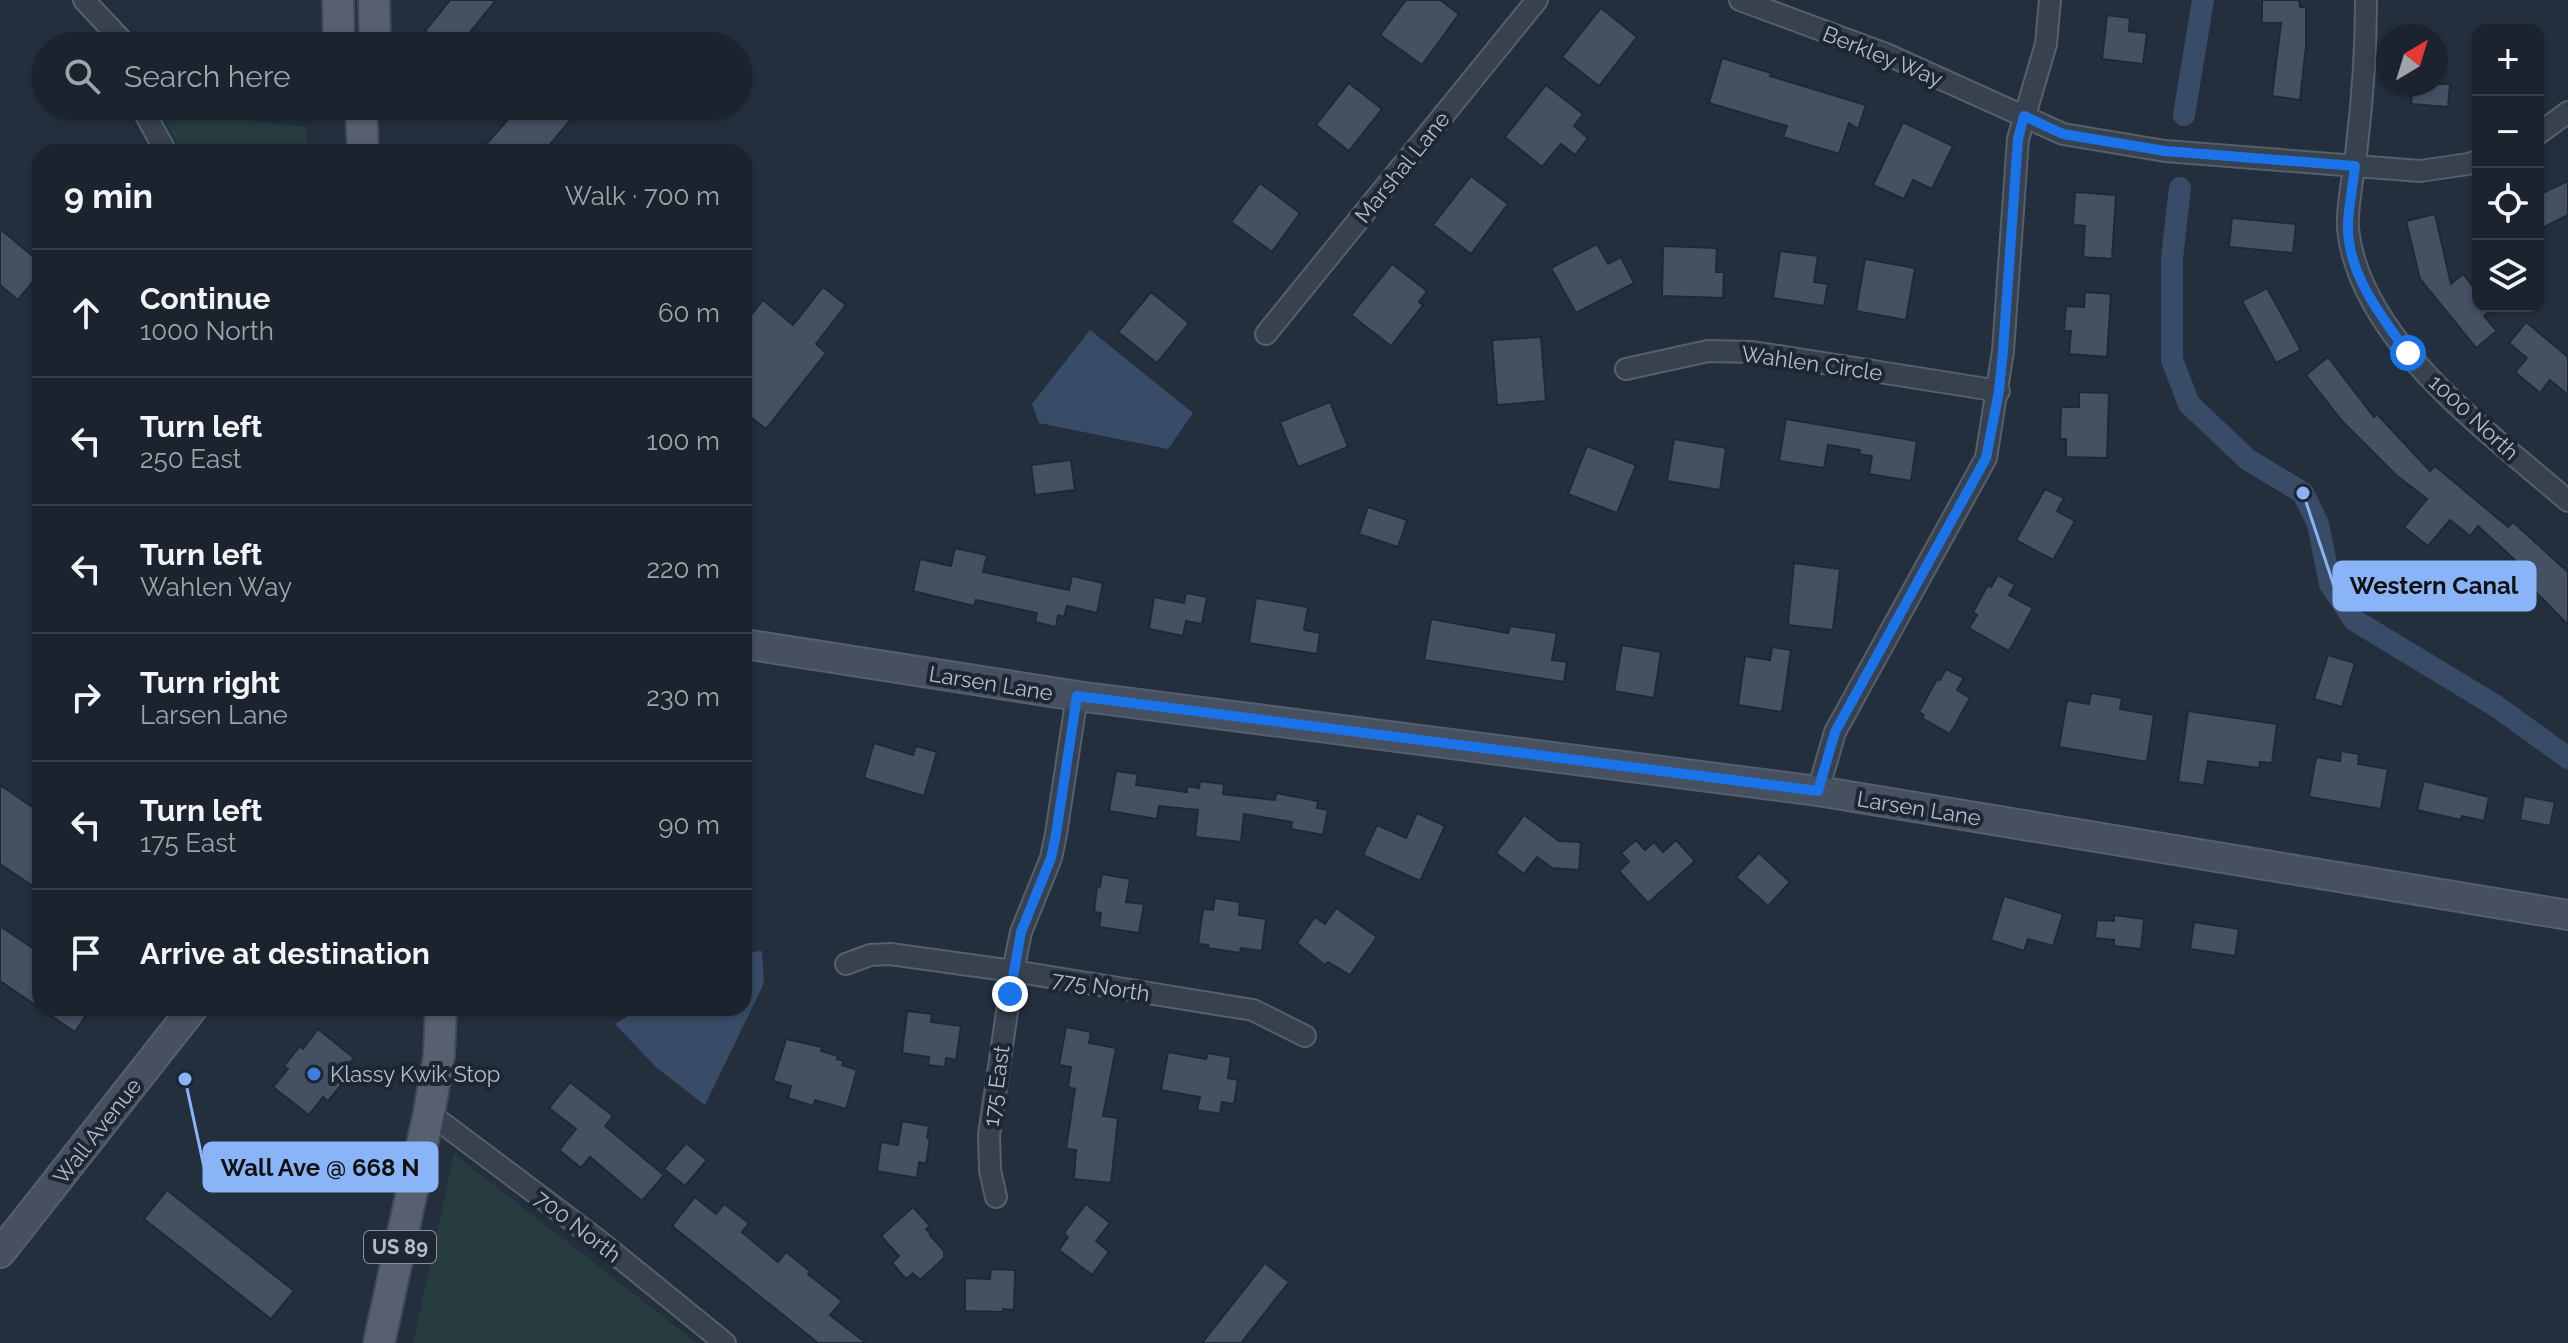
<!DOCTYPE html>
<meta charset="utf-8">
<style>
:root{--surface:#1b232e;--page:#282f3a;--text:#f1f3f6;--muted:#a0a4aa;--line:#39404a}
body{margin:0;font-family:Raleway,sans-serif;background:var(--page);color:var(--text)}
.controls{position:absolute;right:24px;top:24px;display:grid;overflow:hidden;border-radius:16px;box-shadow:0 2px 6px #0004}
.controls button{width:72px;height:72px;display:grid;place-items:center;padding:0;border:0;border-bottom:2px solid var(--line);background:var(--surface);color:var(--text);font:40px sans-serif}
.compass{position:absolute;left:2376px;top:24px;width:72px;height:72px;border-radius:50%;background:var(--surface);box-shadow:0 2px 6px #0004;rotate:38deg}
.stop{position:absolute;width:24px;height:24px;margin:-18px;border:6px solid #1a73e8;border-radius:50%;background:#fff}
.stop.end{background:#1a73e8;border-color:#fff;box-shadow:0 2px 8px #0008}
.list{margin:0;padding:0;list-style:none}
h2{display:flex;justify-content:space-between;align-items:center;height:104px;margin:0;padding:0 32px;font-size:34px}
h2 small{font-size:26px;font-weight:400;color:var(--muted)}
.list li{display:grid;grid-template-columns:52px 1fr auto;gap:24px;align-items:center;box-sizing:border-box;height:128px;padding:0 32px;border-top:2px solid var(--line)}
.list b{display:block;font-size:30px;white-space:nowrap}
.list p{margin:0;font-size:26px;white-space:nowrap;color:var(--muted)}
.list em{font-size:26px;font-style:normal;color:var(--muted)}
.icon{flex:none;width:44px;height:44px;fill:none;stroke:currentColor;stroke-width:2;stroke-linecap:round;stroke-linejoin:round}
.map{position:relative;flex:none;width:2568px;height:1343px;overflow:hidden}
.search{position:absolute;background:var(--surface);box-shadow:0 2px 6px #0004;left:32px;top:32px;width:720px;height:88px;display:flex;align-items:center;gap:20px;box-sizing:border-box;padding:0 28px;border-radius:44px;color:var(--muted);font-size:30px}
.panel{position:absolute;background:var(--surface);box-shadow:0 2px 6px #0004;left:32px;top:144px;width:720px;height:872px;border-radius:24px}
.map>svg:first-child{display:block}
.green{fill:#263c3f}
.water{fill:#394c67}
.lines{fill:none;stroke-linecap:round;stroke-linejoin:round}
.canal{stroke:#394c67;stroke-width:22}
.building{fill:#455162;stroke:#1f2835;stroke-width:2}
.street-casing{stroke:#565f6c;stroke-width:24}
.secondary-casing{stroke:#565f6c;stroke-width:32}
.primary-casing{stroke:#414a57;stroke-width:34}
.street{stroke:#38414e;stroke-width:20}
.secondary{stroke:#465061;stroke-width:28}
.primary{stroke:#56606e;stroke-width:30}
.route{stroke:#1a73e8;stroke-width:10}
.shop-dot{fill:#3f7fe0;stroke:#1d2633;stroke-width:3}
.labels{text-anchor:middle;stroke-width:8;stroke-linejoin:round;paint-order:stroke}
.shield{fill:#1d2633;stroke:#878f9c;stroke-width:2}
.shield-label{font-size:20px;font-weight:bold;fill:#b4bcc9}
.street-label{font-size:22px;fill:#b4bcc9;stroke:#1d2633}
.poi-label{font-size:22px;fill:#b4bcc9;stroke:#1d2633;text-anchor:start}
.leader{fill:none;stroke:#8ab4f8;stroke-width:3}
.callout-dot{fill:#8ab4f8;stroke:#1d2633;stroke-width:3}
.callout{fill:#8ab4f8;stroke:#8ab4f8;stroke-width:3}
.callout-label{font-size:24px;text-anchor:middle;font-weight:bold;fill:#111}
</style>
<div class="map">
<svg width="2568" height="1343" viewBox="0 0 2568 1343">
<rect width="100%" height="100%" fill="#242f3e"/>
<!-- green -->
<g class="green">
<path d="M159,109L306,127L308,152H182Z"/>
<path d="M454,1154L697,1343H413Z"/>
</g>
<!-- water -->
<g class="water">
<path d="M1090,330L1193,413L1168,449L1039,423L1032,404Z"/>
<path d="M762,951L764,983L705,1105L657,1068L615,1024L641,1008H744V953Z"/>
</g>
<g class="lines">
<!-- canal -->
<g class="canal">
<path d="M2184,115L2203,0"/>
<path d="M2180,188L2172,258V360L2189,404L2247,459L2303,493L2318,524L2330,584L2354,620L2496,706L2568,758"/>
</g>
</g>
<!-- building -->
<g class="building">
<path d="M450,0H496L459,46H444L425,31Z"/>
<path d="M1406,0H1440L1459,14L1422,65L1380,35Z"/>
<path d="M2262,0H2299L2300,7H2306V46L2300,100L2272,96L2281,23H2262Z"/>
<path d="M1601,8L1637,37L1599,86L1562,57Z"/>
<path d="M2107,15L2130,18L2129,31L2147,33L2143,64L2102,59Z"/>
<path d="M1722,58L1771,73L1770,76L1866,105L1858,129L1849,123L1839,154L1783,137L1787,126L1709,103Z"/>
<path d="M1349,83L1382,109L1349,151L1316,125Z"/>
<path d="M2413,84H2450L2448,107L2411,104Z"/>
<path d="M1546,85L1583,114L1574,126L1588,138L1575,155L1561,144L1542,167L1505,137Z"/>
<path d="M520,106H582L544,152H479Z"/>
<path d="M1903,122L1953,146L1932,189L1913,180L1904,199L1873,185Z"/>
<path d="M1471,176L1508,204L1471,254L1433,225Z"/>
<path d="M2568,181V215L2538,230V195Z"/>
<path d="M1260,183L1300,213L1272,252L1231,222Z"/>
<path d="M2075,192L2116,195L2112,259L2083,257L2085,226L2073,225Z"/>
<path d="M2435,214L2451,284L2463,274L2478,293V306H2496L2484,316L2497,331L2476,348L2420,279L2406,221Z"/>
<path d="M2232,218L2296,224L2293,253L2229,247Z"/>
<path d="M0,229L40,262V273L18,300L0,285Z"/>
<path d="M1597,244L1608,264L1621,257L1634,283L1576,313L1551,268Z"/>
<path d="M1663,246L1717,248L1716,272H1724L1723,298L1662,296Z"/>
<path d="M1780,251L1818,256L1814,282L1828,284L1824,306L1773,298Z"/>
<path d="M1865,259L1915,268L1906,320L1856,311Z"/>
<path d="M1392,264L1427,291L1419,302L1423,305L1391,346L1351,315Z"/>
<path d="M823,287L846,305L816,344L826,353L766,429L744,412V324L763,300L793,325Z"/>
<path d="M2267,288L2301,350L2276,363L2242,301Z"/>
<path d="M1151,292L1189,323L1157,363L1118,332Z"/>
<path d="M2085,292L2111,294L2107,357L2069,354L2071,331H2064L2066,306L2084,307Z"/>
<path d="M2526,322L2568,357V395L2550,380L2540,393L2515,372L2527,358L2509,343Z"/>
<path d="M1541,337L1546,401L1497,405L1492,340Z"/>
<path d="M2328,357L2374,417L2377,414L2430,471L2435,466L2508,527L2513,522L2568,572V625L2528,584L2525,587L2506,570L2515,560L2478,526L2470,536L2450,520L2428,546L2404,527L2427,499L2397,476L2342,421L2306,375Z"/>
<path d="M2079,392L2109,393L2107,458L2066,457V439H2060L2061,407H2079Z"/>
<path d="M1330,402L1348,447L1298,467L1280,422Z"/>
<path d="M1786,419L1917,441L1911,481L1869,474L1872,456L1859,454L1860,450L1828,445L1824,468L1779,461Z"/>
<path d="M1674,439L1726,448L1720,490L1667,481Z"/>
<path d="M1587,446L1636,465L1617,513L1568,494Z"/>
<path d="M1071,460L1075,490L1035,495L1031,465Z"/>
<path d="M2045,489L2064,498L2057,511L2075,521L2053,560L2016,540Z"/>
<path d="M1368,507L1407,520L1398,547L1359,534Z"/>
<path d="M955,548L987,555L983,572L1069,590L1072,576L1103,583L1097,613L1067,606L1064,617L1058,615L1056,627L1035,622L1037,613L976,600L974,606L913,591L920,559L951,566Z"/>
<path d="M1794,563L1840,569L1833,630L1788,625Z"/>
<path d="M1998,575L2015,585L2009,595L2033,608L2009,651L1969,628L1977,615L1973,612L1988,585L1991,587Z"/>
<path d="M1186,593L1207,597L1202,624L1186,621L1183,636L1149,629L1154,597L1184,603Z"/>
<path d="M1256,598L1308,607L1304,630L1320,633L1317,654L1249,643Z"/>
<path d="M1431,619L1508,633L1510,626L1557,633L1552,660L1567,662L1564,682L1424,660Z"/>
<path d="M1622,645L1661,652L1654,698L1614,691Z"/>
<path d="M1772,647L1791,650L1782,712L1738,705L1745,656L1770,660Z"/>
<path d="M2328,655L2355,663L2342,707L2314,699Z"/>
<path d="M1946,669L1964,678L1957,690L1970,698L1950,734L1922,718L1924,715L1919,712L1937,679L1940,680Z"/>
<path d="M2091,693L2122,698L2120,709L2154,715L2147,762L2059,747L2067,700L2089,704Z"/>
<path d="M2188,711L2277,724L2272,763L2260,762L2259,768L2208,761L2204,785L2178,782Z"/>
<path d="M874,743L913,755L916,746L937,752L924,796L864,778Z"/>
<path d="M2341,751L2359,754L2358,764L2388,769L2381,809L2309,797L2316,757L2340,761Z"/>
<path d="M1116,771L1138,774L1136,785L1187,792V786L1199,788L1200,781L1224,784L1223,794L1275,800L1276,793L1318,801L1317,808L1328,810L1323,835L1291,829L1292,822L1244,814L1241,842L1195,837L1198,810L1159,806L1157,819L1109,811Z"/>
<path d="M2424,781L2489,797L2484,821L2462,816L2461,820L2417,810Z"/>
<path d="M0,785L40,812V891L0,864Z"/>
<path d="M2524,796L2555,802L2550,826L2520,820Z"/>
<path d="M1417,813L1445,826L1420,881L1363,855L1377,825L1406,838Z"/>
<path d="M1524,815L1559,841L1581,842L1579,870L1552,868L1537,857L1524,874L1496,853Z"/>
<path d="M1636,840L1645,850L1654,842L1663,852L1676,840L1695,861L1648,903L1619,871L1629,862L1621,853Z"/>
<path d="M1759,853L1790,882L1768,906L1736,877Z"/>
<path d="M1102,874L1130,879L1126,902L1144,904L1139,933L1099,927L1101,913L1094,912L1097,886L1100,887Z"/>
<path d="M2004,896L2063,914L2053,946L2028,939L2024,951L1991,940Z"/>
<path d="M1215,898L1240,902L1239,915L1266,919L1262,951L1241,948L1240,953L1208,948V945L1198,944L1203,909L1213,910Z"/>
<path d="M1336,908L1377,937L1350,975L1328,962L1325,965L1297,943L1315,917L1325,924Z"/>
<path d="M2114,915L2144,919L2141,949L2114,946V940L2095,938L2097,920L2114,921Z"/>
<path d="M2194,922L2239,929L2235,956L2190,949Z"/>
<path d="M0,926L40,953V1008H91L75,1032L0,981Z"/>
<path d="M907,1011L932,1014L931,1022L961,1026L956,1060L946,1058L945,1067L928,1065L929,1057L902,1053Z"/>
<path d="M1066,1027L1091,1032L1089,1043L1116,1048L1103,1116L1118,1118L1111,1183L1074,1179L1076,1150L1066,1149L1075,1089L1068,1087L1071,1067L1059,1065Z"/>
<path d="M318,1029L354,1058L338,1077L344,1082L328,1101L323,1097L309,1115L273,1087L288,1069L284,1066L300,1046L303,1049Z"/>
<path d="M786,1039L822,1047L821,1051L838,1056L837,1059L844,1061L842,1065L857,1070L846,1109L815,1100L813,1106L788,1098L791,1086L773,1081Z"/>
<path d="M1168,1052L1206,1059L1208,1053L1231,1057L1228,1078L1238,1080L1234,1104L1222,1102L1220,1114L1197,1110L1200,1097L1161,1090Z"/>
<path d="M570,1082L613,1116L605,1126L664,1175L642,1201L590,1157L581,1168L559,1150L576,1129L549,1108Z"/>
<path d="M902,1121L929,1126L927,1138L930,1139L926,1164L919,1162L917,1178L877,1171L881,1142L898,1145Z"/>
<path d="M686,1143L707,1160L685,1186L664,1169Z"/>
<path d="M167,1190L294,1291L271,1319L144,1219Z"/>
<path d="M695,1197L716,1214L724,1204L749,1223L742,1232L778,1262L786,1252L810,1271L808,1274L842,1301L830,1315L866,1343H818L672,1226Z"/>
<path d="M1086,1204L1110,1223L1096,1241L1109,1252L1092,1275L1059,1250L1068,1237L1064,1233Z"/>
<path d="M913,1207L930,1226L926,1229L931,1234L930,1235L944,1251V1258L920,1280L913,1273L906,1279L892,1263L899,1256L881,1236Z"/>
<path d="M1265,1263L1289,1282L1241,1343H1202Z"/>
<path d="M991,1269L1015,1270L1014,1310L1003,1309V1312L965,1311V1278L990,1279Z"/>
</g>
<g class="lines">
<!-- street casing -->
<g class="street-casing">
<g id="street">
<path d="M84,0L127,46"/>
<path d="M1740,0L1886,54L2063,134L2165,151L2382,168L2420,171L2468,164L2478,161"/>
<path d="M2366,0C2366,51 2363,95 2357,145C2355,169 2346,207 2348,229C2360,341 2489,432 2568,501"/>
<path d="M141,106L166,152"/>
<path d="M2538,134L2568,112"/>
<path d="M1266,334L1537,0"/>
<path d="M1626,369L1708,351L1753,352L1999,391"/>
<path d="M1818,791L1835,732L1986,458L2003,351L2018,139L2046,44L2050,0"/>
<path d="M846,964L870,955L890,954L1013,971L1253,1010L1305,1036"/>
<path d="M429,1113L598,1240L725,1343"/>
<path d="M996,1197L990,1170L989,1135L1013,971L1021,932L1051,858L1056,834L1077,696"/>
</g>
</g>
<!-- secondary casing -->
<g class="secondary-casing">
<g id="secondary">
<path d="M744,644L1077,696L1818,791L2568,915"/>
<path d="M0,1253L193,1008"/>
</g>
</g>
<!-- primary casing -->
<g class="primary-casing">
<g id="primary">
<path d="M338,0L339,46"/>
<path d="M374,0L375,46"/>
<path d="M361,106L363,152"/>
<path d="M379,1343L429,1113L439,1056L441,1008"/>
</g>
</g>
<!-- street -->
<use href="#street" class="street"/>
<!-- secondary -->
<use href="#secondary" class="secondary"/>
<!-- primary -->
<use href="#primary" class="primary"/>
</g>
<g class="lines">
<!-- route -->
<path class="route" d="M1010,994L1021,932L1051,858L1056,834L1077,696L1818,791L1835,732L1986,458L1999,391L2003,351L2018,139L2024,116L2063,134L2165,151L2355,166C2353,185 2349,204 2348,223C2346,272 2381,316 2408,353"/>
</g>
<!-- markers -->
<circle class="shop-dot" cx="314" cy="1074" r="8"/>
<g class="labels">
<!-- shield labels -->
<rect class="shield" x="364" y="1231" width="72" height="32" rx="6"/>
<g class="shield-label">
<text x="400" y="1254">US 89</text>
</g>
<!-- street labels -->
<g class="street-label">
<text transform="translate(1883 56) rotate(22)" y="8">Berkley Way</text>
<text transform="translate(1402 167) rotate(-51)" y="8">Marshal Lane</text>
<text transform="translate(1812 363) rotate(8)" y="8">Wahlen Circle</text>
<text transform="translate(2474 417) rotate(43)" y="8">1000 North</text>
<text transform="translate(991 683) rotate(9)" y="8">Larsen Lane</text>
<text transform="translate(1919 808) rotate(9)" y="8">Larsen Lane</text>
<text transform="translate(1101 986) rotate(9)" y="8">775 North</text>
<text transform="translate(996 1086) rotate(-82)" y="8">175 East</text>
<text transform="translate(97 1131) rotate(-52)" y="8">Wall Avenue</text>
<text transform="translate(578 1226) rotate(38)" y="8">700 North</text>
</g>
<!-- poi labels -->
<g class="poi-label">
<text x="330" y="1082">Klassy Kwik Stop</text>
</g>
</g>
<!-- callouts -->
<path class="leader" d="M2303 493L2334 586M185 1079L204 1167"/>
<g class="callout-dot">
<circle cx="2303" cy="493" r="8"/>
<circle cx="185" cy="1079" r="8"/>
</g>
<g class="callout">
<rect x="2334" y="562" width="201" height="48" rx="8"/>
<rect x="204" y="1143" width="233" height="48" rx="8"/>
</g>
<g class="callout-label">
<text x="2434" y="594">Western Canal</text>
<text x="320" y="1176">Wall Ave @ 668 N</text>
</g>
</svg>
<div class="controls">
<button>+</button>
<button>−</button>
<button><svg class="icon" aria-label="locate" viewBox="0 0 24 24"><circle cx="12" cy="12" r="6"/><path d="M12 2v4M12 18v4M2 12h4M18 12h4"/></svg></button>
<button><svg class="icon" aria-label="layers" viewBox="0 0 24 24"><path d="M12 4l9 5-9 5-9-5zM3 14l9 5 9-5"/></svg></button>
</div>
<svg class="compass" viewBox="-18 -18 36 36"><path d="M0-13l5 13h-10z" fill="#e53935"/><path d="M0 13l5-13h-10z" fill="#a0a4aa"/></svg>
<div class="stop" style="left:2408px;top:353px"></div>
<div class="stop end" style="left:1010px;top:994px"></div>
<div class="search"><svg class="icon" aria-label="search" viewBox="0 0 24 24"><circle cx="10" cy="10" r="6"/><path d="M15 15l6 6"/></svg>Search here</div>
<section class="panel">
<h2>9 min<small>Walk · 700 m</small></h2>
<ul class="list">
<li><svg class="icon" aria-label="ahead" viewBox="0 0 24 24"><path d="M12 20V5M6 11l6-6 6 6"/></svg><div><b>Continue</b><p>1000 North</p></div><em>60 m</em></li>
<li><svg class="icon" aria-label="left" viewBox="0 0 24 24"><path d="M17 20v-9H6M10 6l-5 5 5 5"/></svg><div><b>Turn left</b><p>250 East</p></div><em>100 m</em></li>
<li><svg class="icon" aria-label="left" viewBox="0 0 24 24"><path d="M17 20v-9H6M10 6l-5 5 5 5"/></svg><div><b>Turn left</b><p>Wahlen Way</p></div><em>220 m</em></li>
<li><svg class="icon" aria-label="right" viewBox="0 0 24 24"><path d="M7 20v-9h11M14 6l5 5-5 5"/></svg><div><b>Turn right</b><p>Larsen Lane</p></div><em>230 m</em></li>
<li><svg class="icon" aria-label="left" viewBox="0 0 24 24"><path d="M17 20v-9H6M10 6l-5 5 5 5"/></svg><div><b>Turn left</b><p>175 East</p></div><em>90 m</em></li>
<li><svg class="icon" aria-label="arrive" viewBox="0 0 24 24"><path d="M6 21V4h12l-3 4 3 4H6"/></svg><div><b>Arrive at destination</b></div></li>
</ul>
</section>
</div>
